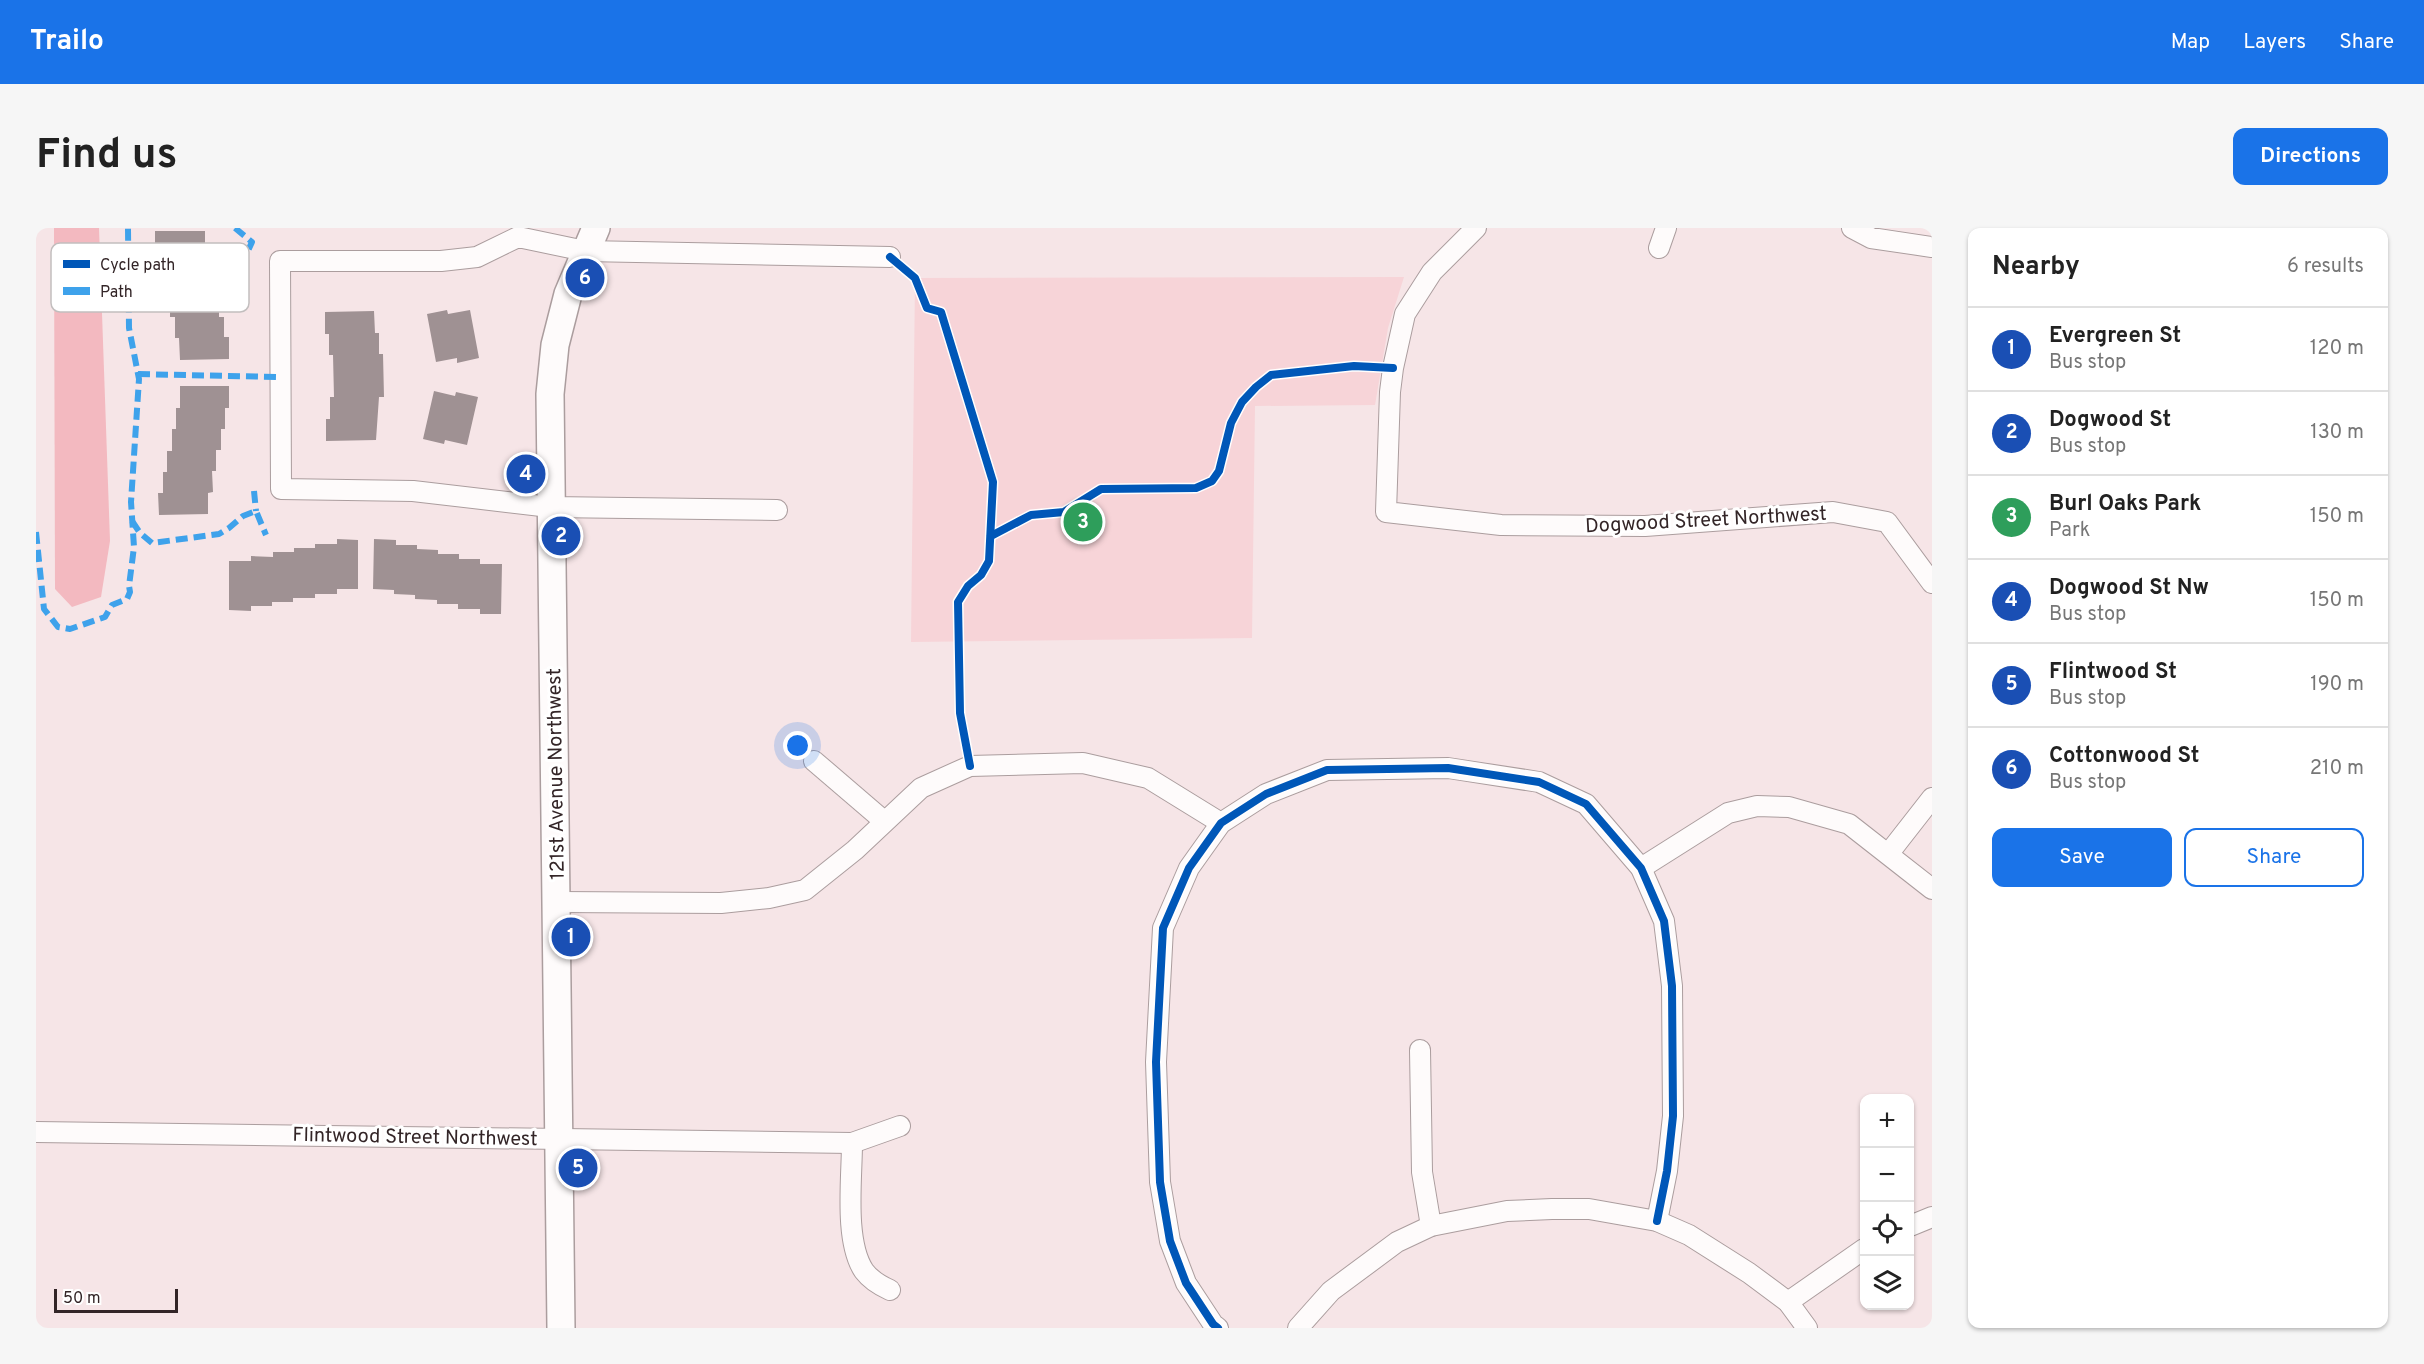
<!DOCTYPE html>
<meta charset="utf-8">
<style>
:root{--surface:#fff;--page:#f6f6f6;--text:#222;--muted:#767676;--line:#e0e0e0;--accent:#1a73e8}
body{margin:0;font-family:Overpass,sans-serif;background:var(--page);color:var(--text)}
.controls{position:absolute;right:18px;bottom:18px;display:grid;overflow:hidden;border-radius:12px;box-shadow:0 2px 4px #0004}
.controls button{width:54px;height:54px;display:grid;place-items:center;padding:0;border:0;border-bottom:2px solid var(--line);background:var(--surface);color:var(--text);font:30px sans-serif}
.scale{position:absolute;left:18px;bottom:15px;width:124px;box-sizing:border-box;padding-left:6px;border:3px solid #332527;border-top:0;font-size:16px;line-height:21px;white-space:nowrap;color:#332527;-webkit-text-stroke:4px #fff;paint-order:stroke}
.you{position:absolute;left:762px;top:518px;width:21px;height:21px;margin:-15px;border:4px solid #fff;border-radius:50%;background:#1a73e8;box-shadow:0 0 0 9px #1a73e833}
.badge{display:grid;place-items:center;width:39px;height:39px;border-radius:50%;background:var(--accent);color:#fff;font-size:20px;font-weight:700}
.pin{position:absolute;translate:-50% -50%;border:3px solid #fff;box-shadow:0 2px 6px #0006}
.list{margin:0;padding:0;list-style:none}
h2{display:flex;justify-content:space-between;align-items:center;height:78px;margin:0;padding:0 24px;font-size:26px}
h2 small{font-size:20px;font-weight:400;color:var(--muted)}
.list li{display:grid;grid-template-columns:39px 1fr auto;gap:18px;align-items:center;box-sizing:border-box;height:84px;padding:0 24px;border-top:2px solid var(--line)}
.list b{display:block;font-size:22px;white-space:nowrap}
.list p{margin:0;font-size:20px;white-space:nowrap;color:var(--muted)}
.list em{font-size:20px;font-style:normal;color:var(--muted)}
.actions{display:flex;gap:12px;padding:18px 24px}
.actions a{flex:1;padding:14px 0;border:2px solid var(--accent);border-radius:12px;text-align:center;font-size:21px;color:var(--accent)}
.actions .main{background:var(--accent);color:#fff}
.icon{flex:none;width:33px;height:33px;fill:none;stroke:currentColor;stroke-width:2;stroke-linecap:round;stroke-linejoin:round}
.map{position:relative;flex:none;width:1896px;height:1100px;overflow:hidden;border-radius:12px}
header{display:flex;align-items:center;gap:36px;box-sizing:border-box;height:84px;padding:0 30px;background:var(--accent);color:#fff}
header strong{font-size:28px}
nav{display:flex;gap:33px;margin-inline-start:auto;font-size:21px}
.intro{display:flex;align-items:center;justify-content:space-between;box-sizing:border-box;height:144px;padding:0 36px}
h1{margin:0;font-size:42px}
.button{padding:15px 27px;border-radius:12px;background:var(--accent);color:#fff;font-size:21px;font-weight:700}
main{display:flex;gap:36px;padding:0 36px}
aside{flex:1;background:var(--surface);border-radius:12px;box-shadow:0 2px 4px #0004}
.map>svg:first-child{display:block}
.green{fill:#f7d4d8}
.water{fill:#f3b9c0}
.building{fill:#9f9193}
.lines{fill:none;stroke-linecap:round;stroke-linejoin:round}
.street-casing{stroke:#ab9d9e;stroke-width:22}
.secondary-casing{stroke:#ab9d9e;stroke-width:30}
.street{stroke:#fefbfb;stroke-width:20}
.secondary{stroke:#fefbfb;stroke-width:27}
.quiet{stroke:#3ea2eb;stroke-width:6;stroke-dasharray:12 6;stroke-linecap:butt}
.cycleway-casing{stroke:#fff;stroke-width:11}
.cycleway{stroke:#0057b8;stroke-width:8}
.labels{text-anchor:middle;stroke-width:6;stroke-linejoin:round;paint-order:stroke}
.street-label{font-size:20px;fill:#332527;stroke:#fff}
.key{fill:#fff;stroke:#c2bebe;stroke-width:1.5}
.key-label{font-size:16px;fill:#332527}
</style>
<header>
<strong>Trailo</strong>
<nav><a>Map</a><a>Layers</a><a>Share</a></nav>
</header>
<div class="intro"><h1>Find us</h1><a class="button">Directions</a></div>
<main>
<div class="map">
<svg width="1896" height="1100" viewBox="0 0 1896 1100">
<rect width="100%" height="100%" fill="#f6e5e7"/>
<!-- green -->
<path class="green" d="M1368,49L1352,100L1339,177L1219,178L1216,410L875,414L879,50Z"/>
<!-- water -->
<path class="water" d="M18,0H63L74,313L65,369L36,379L19,361Z"/>
<!-- building -->
<g class="building">
<path d="M119,3H169V24H174V46H178L179,67H183V89H188V109H193V131L144,132L143,110H139V89H134V68H129V46H124V24L119,25Z"/>
<path d="M411,82L412,86L434,82L443,130L421,135V130L400,134L391,86Z"/>
<path d="M338,83L339,105H343V126H347L348,169H343L340,212L290,213V191H294V169H298L297,127H293V106H289V84Z"/>
<path d="M144,158H193V180H189V201H185V222H180V243H176L177,264L172,265V286L123,287L122,265H127V244H131V223H136V201H140V180H144Z"/>
<path d="M398,163L419,168L420,164L442,169L431,217L409,212L408,216L387,211Z"/>
<path d="M301,311L322,312V361H301V366H279V370H257V374H236V378H215V383L193,382V333H215V328L237,329V324H258V320H279V316H301Z"/>
<path d="M338,311L360,312V317H381V321L402,322V326H423V331H444V336H466L465,386H444V381H422V376H401V372L379,371V367L358,366V362L337,361Z"/>
</g>
<g class="lines">
<!-- street casing -->
<g class="street-casing">
<g id="street">
<path d="M1440,0L1396,44L1369,86L1357,140L1354,164L1350,284L1465,297L1609,298L1797,284L1851,294L1896,355"/>
<path d="M1816,0L1835,10L1896,19"/>
<path d="M1623,20L1630,0"/>
<path d="M741,282L514,279L377,263L245,261L244,33H405L441,29L482,9L549,23L854,29"/>
<path d="M778,533L848,593"/>
<path d="M1853,625L1896,570"/>
<path d="M1605,640L1692,585L1721,578L1753,579L1813,596L1896,661"/>
<path d="M521,674L685,675L733,670L769,662L819,622L885,560L934,538L1047,535L1112,550L1185,595"/>
<path d="M1384,822L1386,944L1395,998"/>
<path d="M0,904L816,915L864,898"/>
<path d="M816,915C816,950 808,1013 828,1043C834,1051 845,1058 854,1062"/>
<path d="M1874,998L1896,989"/>
<path d="M1752,1074L1828,1021"/>
<path d="M1182,1100L1177,1096L1150,1055L1134,1013L1124,954L1120,834L1127,700L1153,640L1185,595L1230,566L1291,542L1412,540L1503,554L1550,576L1605,640L1628,693L1636,758L1637,888L1631,943L1621,993"/>
<path d="M1262,1100L1295,1063L1361,1014L1395,998L1471,983L1516,981H1553L1621,993L1653,1007L1713,1045L1752,1074L1771,1100"/>
</g>
</g>
<!-- secondary casing -->
<g class="secondary-casing">
<path id="secondary" d="M525,1100L514,166L519,117L532,66L560,0"/>
</g>
<!-- street -->
<use href="#street" class="street"/>
<!-- secondary -->
<use href="#secondary" class="secondary"/>
<!-- quiet -->
<g class="quiet">
<path d="M199,0L216,14L211,25"/>
<path d="M102,146L244,149"/>
<path d="M218,263L220,283"/>
<path d="M96,293L104,305L116,315L183,306L193,300L207,288L220,283L230,307"/>
<path d="M0,304L8,381L22,399L34,401L69,389L76,377L91,371L94,364L93,358L98,319L95,274L103,151L93,100L92,0"/>
</g>
<!-- cycleway casing -->
<g class="cycleway-casing">
<g id="cycleway">
<path d="M854,29L879,50L891,80L905,84L957,254L953,333L945,347L932,358L922,374L924,485L934,538"/>
<path d="M955,308L995,287L1028,284L1065,261L1160,260L1176,253L1183,243L1195,195L1206,174L1220,159L1235,147L1318,138L1357,140"/>
<path d="M1182,1100L1177,1096L1150,1055L1134,1013L1124,954L1120,834L1127,700L1153,640L1185,595L1230,566L1291,542L1412,540L1503,554L1550,576L1605,640L1628,693L1636,758L1637,888L1631,943L1621,993"/>
</g>
</g>
<!-- cycleway -->
<use href="#cycleway" class="cycleway"/>
</g>
<g class="labels">
<!-- street labels -->
<g class="street-label">
<text transform="translate(1670 291) rotate(-3)" y="7">Dogwood Street Northwest</text>
<text transform="translate(519 546) rotate(-91)" y="7">121st Avenue Northwest</text>
<text transform="translate(379 908) rotate(1)" y="7">Flintwood Street Northwest</text>
</g>
</g>
<!-- legend -->
<rect x="15" y="15" width="198" height="69" rx="9" class="key"/>
<rect x="27" y="32" width="27" height="8" fill="#0057b8"/>
<rect x="27" y="59" width="27" height="8" fill="#3ea2eb"/>
<g class="key-label">
<text x="64" y="42">Cycle path</text>
<text x="64" y="69">Path</text>
</g>
</svg>
<div class="controls">
<button>+</button>
<button>−</button>
<button><svg class="icon" aria-label="locate" viewBox="0 0 24 24"><circle cx="12" cy="12" r="6"/><path d="M12 2v4M12 18v4M2 12h4M18 12h4"/></svg></button>
<button><svg class="icon" aria-label="layers" viewBox="0 0 24 24"><path d="M12 4l9 5-9 5-9-5zM3 14l9 5 9-5"/></svg></button>
</div>
<div class="scale">50 m</div>
<div class="you"></div>
<div class="pin badge" style="left:535px;top:709px;background:#1a4fb4">1</div>
<div class="pin badge" style="left:525px;top:308px;background:#1a4fb4">2</div>
<div class="pin badge" style="left:1047px;top:294px;background:#2e9e5b">3</div>
<div class="pin badge" style="left:490px;top:246px;background:#1a4fb4">4</div>
<div class="pin badge" style="left:542px;top:940px;background:#1a4fb4">5</div>
<div class="pin badge" style="left:549px;top:50px;background:#1a4fb4">6</div>
</div>
<aside>
<h2>Nearby<small>6 results</small></h2>
<ul class="list">
<li><span class="badge" style="background:#1a4fb4">1</span><div><b>Evergreen St</b><p>Bus stop</p></div><em>120 m</em></li>
<li><span class="badge" style="background:#1a4fb4">2</span><div><b>Dogwood St</b><p>Bus stop</p></div><em>130 m</em></li>
<li><span class="badge" style="background:#2e9e5b">3</span><div><b>Burl Oaks Park</b><p>Park</p></div><em>150 m</em></li>
<li><span class="badge" style="background:#1a4fb4">4</span><div><b>Dogwood St Nw</b><p>Bus stop</p></div><em>150 m</em></li>
<li><span class="badge" style="background:#1a4fb4">5</span><div><b>Flintwood St</b><p>Bus stop</p></div><em>190 m</em></li>
<li><span class="badge" style="background:#1a4fb4">6</span><div><b>Cottonwood St</b><p>Bus stop</p></div><em>210 m</em></li>
</ul>
<div class="actions"><a class="main">Save</a><a>Share</a></div>
</aside>
</main>
